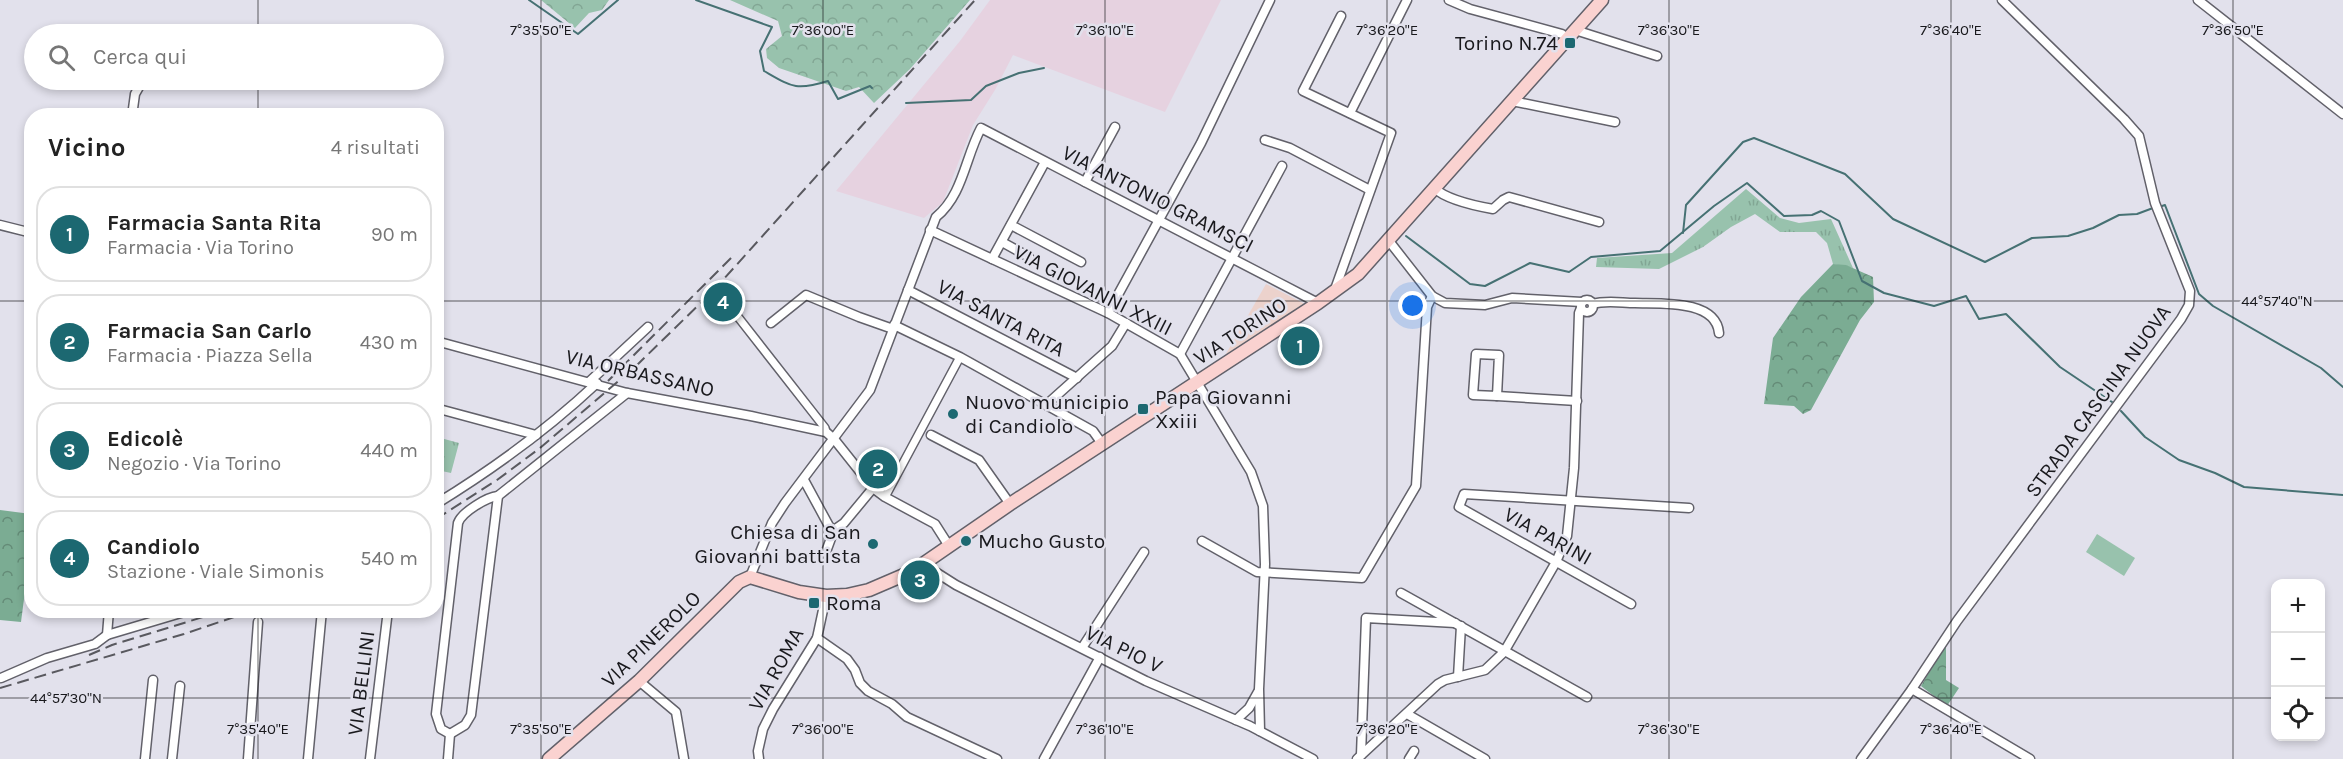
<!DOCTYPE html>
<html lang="it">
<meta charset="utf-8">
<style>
:root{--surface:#fff;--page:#f6f6f6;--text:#222;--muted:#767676;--line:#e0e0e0;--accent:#1c6871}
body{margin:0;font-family:Karla,sans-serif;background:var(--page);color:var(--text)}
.controls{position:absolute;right:18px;bottom:18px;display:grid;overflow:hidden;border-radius:12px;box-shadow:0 3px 9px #0003}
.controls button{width:54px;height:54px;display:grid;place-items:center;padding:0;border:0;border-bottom:2px solid var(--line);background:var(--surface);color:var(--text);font:30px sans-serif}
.you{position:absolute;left:1413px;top:306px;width:21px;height:21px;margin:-15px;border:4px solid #fff;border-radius:50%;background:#1a73e8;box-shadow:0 0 0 9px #1a73e833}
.badge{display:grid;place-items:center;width:39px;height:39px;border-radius:50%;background:var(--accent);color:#fff;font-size:20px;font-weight:700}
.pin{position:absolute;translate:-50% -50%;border:3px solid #fff;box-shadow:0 2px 6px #0006}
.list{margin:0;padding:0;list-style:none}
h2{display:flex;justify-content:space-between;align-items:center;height:78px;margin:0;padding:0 24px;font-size:26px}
h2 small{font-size:20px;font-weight:400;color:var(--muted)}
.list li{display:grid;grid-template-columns:39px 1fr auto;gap:18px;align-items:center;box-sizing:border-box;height:96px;margin:0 12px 12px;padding:0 12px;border:2px solid var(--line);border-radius:24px}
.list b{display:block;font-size:22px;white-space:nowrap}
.list p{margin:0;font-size:20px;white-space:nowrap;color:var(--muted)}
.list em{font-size:20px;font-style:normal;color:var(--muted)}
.icon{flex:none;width:33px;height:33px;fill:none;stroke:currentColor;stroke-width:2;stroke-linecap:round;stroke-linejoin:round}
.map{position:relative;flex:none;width:2343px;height:759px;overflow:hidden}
.search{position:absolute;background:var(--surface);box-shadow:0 3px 9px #0003;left:24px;top:24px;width:420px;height:66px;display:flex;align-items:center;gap:15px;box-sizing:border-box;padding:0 21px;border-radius:33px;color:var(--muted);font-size:22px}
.panel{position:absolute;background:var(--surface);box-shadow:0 3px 9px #0003;left:24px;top:108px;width:420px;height:510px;border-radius:24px}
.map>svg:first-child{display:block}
.commercial{fill:#ecd2cc}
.industrial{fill:#e6d2e0}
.grass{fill:url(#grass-tufts)}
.forest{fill:url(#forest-crowns)}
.park{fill:url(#park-crowns)}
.garden{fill:#98c2ad}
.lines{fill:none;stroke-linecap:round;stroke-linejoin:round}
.stream{stroke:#467173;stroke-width:2}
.pedestrian-casing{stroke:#62616a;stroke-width:10}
.minor-casing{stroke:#62616a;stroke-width:11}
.secondary-casing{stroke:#62616a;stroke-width:15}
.pedestrian{stroke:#fff;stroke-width:7}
.minor{stroke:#fff;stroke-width:8}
.secondary{stroke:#fad2d0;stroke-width:12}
.rail{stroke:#59595f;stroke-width:2;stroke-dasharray:12 6;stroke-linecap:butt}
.ticks{fill:none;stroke:#19191d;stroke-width:1.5;stroke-opacity:0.45}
.poi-dot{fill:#1c6871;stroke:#e2e1ec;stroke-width:2}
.labels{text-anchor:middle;stroke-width:5;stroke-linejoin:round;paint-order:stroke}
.poi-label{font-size:21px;fill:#19191d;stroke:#e2e1ec;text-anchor:start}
.street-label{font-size:21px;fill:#19191d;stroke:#e2e1ec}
.ticks-label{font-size:15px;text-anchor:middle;fill:#19191d;stroke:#e2e1ec;stroke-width:5;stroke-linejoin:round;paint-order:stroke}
</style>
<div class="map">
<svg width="2343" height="759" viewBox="0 0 2343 759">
<defs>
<pattern id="grass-tufts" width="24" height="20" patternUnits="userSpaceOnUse" patternTransform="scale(1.5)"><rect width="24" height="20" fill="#98c2ad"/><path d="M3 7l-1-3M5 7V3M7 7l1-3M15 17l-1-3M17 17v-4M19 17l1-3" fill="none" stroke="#82a694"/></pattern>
<pattern id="forest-crowns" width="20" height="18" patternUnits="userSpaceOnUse" patternTransform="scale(1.5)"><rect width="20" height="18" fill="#7bac93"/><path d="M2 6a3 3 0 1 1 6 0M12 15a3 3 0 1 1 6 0" fill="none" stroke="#648b77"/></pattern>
<pattern id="park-crowns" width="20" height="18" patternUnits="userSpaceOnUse" patternTransform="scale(1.5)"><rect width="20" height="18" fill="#98c2ad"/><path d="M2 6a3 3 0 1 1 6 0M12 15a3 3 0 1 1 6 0" fill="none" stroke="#82a694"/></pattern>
</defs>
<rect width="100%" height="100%" fill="#e2e1ec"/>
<!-- commercial -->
<path class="commercial" d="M1266,284L1305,304L1223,359Z"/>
<!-- industrial -->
<path class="industrial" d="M990,0H1221L1165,112L1013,55L995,90L973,125L943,202L924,218L836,191L960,41Z"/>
<!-- grass -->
<g class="grass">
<path d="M1746,189L1780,218L1799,223L1831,219L1853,268L1833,264L1827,243L1816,232H1780L1755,214L1731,227L1703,247L1659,269L1596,267L1597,258L1672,253Z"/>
<path d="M437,437L459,443L451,473L437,470Z"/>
</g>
<!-- forest -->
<g class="forest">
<path d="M1833,264L1846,265L1873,277L1874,302L1860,320L1811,410L1803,414L1794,406L1764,404L1773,338L1801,297Z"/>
<path d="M0,510L31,514V545L21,622L0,620Z"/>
<path d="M1946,643V680L1959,688L1947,706L1921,686Z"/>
</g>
<!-- park -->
<g class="park">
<path d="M541,0H609L602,10L589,13L575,28Z"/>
<path d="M730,0H970L910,69L874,103L859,87L846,91L779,68L767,58L766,49L782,36L778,21Z"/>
</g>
<!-- garden -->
<path class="garden" d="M2097,534L2135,558L2124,576L2086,552Z"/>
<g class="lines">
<!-- stream -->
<g class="stream">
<path d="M529,0L578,34L618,0"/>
<path d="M696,0L772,27L760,51L764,71C792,87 796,91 828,81L838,99L870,86L872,88"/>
<path d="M906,103L971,100L986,86L1019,73L1044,68"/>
<path d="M2159,207L2165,205L2199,294L2213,306L2321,368L2343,387"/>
<path d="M1683,233L1686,205L1743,142L1754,138L1845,174L1893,219L1985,262L2032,238L2068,236L2093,228L2119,215L2137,214L2153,208"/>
<path d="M1406,236L1470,284L1485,286L1530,263L1569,272L1591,257L1660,251L1714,206L1747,183L1784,216L1812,215L1821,211L1839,221L1862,281L1884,293L1934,306L1966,296L1979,319L2006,314L2060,367L2112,402"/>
<path d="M2121,411L2145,437L2179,460L2215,473L2244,487L2343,495"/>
</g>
<!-- pedestrian casing -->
<g class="pedestrian-casing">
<g id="pedestrian">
<path d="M731,308L825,428L826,432"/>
<path d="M885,497L960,357"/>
</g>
</g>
<!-- minor casing -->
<g class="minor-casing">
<g id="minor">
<path d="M1449,0L1470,9L1562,34L1567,38"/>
<path d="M2198,0L2343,114"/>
<path d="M1575,30L1657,56"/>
<path d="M1512,101L1615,122"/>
<path d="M1350,113L1407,0"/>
<path d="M132,116L135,94L143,80"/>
<path d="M1265,140L1290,148L1370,190"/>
<path d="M1085,182L1115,127"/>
<path d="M1434,188C1447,200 1476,206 1493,209L1503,200L1509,197L1599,222"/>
<path d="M0,225L32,233"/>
<path d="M1011,225L1081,262"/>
<path d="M930,230L1108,313L1180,354L1251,472L1263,506L1265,564L1259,689L1260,731"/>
<path d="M1389,241L1432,296L1445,303L1485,305L1512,298L1582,302"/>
<path d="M1002,242L1029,257"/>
<path d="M992,259L1045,162"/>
<path d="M908,290L1077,378"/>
<path d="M1334,292L1391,133L1303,91L1341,16"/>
<circle cx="1587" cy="306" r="6"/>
<path d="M1593,304C1605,300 1622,303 1635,303C1659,304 1716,299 1719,333"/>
<path d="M1108,313L1201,143L1270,0"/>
<path d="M771,323L806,295L859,317L893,329"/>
<path d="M894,325L960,357L1093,431L1103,445"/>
<path d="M436,341L627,393L751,416L826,432L834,439L873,488L885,497L935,524L949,546"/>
<path d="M1180,354L1282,166"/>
<path d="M1476,354L1499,355L1497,396L1473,395Z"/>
<path d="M590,381L648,327"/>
<path d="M1497,396L1577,401"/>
<path d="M1046,405L1112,346L1126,323"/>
<path d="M439,409L536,435"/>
<path d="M931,435L979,460L1010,504"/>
<path d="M804,480L829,526L834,530"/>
<path d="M436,504C493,469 548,429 597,383"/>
<path d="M1202,541L1257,572L1362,578L1416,486L1427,307L1432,296"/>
<path d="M827,549L834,530L844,523L873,488"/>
<path d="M923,564L956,585L1146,681L1250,726L1313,759"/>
<path d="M750,577L772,523L785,503L870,390L936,217C963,195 965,158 981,128L1318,303"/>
<path d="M1401,593L1587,697"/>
<path d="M1631,604L1459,507L1464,494L1689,508"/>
<path d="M107,635L109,610"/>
<path d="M817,638L847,659L855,670L860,683L868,691L892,704L907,717L997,759"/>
<path d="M1082,648L1144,552"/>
<path d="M1458,677L1461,626"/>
<path d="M1,678L47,658L95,644L107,635L191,610"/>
<path d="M639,681L676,712L684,759"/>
<path d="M1912,689L2030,759"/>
<path d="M1407,714L1485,759"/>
<path d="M1236,720L1249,708L1258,692"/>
<path d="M450,734L465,725L471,715L498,496L627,393"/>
<path d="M450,734L441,729L436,714L458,523C462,512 487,497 498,496"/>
<path d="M1361,755L1366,618L1455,623"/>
<path d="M145,759L153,680"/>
<path d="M172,759L180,686"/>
<path d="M248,759L258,622"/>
<path d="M308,759L322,610"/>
<path d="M370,759L388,610"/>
<path d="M448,759L450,734"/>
<path d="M759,759L758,751L763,729L773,709L817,638L826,596"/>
<path d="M1044,759L1100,657"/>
<path d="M1357,759L1438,684L1445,680L1485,670L1504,652L1556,562L1567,536L1574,468L1579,313L1581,308"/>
<path d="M1409,759L1414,751"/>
<path d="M1861,759L1912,689L1957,621L2181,319L2189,305L2190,291L2155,203L2139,136L2124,119L2002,0"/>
</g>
</g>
<!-- secondary casing -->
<g class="secondary-casing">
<path id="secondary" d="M549,759L639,681L739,582L750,577L799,592L826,596L847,595L869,590L904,575L923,564L1010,504L1318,303L1358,274L1602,0"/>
</g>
<!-- pedestrian -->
<use href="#pedestrian" class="pedestrian"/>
<!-- minor -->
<use href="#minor" class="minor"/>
<!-- secondary -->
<use href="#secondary" class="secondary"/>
<!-- rail -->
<g class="rail">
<path d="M608,381L735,254"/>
<path d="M436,519L497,480L540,448L635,367L713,291L975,0"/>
<path d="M89,655L112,645L226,610"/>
<path d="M0,688L184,634L255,610"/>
</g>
</g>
<!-- ticks -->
<path class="ticks" d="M258,0V34M541,0V759M823,0V759M1105,0V759M1387,0V759M1669,0V759M1951,0V759M2233,0V759M258,80V116M0,301H32M436,301H2343M258,610V759M0,698H2276M2320,698H2343"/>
<!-- markers -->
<g class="poi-dot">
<rect x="1564" y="37" width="12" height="12" rx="3"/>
<rect x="1137" y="403" width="12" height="12" rx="3"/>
<circle cx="953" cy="414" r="6"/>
<circle cx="966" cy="541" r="6"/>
<circle cx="873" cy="544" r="6"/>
<rect x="808" y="597" width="12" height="12" rx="3"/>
</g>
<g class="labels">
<!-- poi labels -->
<g class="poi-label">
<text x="1558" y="50" text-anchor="end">Torino N.74</text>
<text x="1155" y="404">Papa Giovanni<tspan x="1155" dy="24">Xxiii</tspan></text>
<text x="965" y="409">Nuovo municipio<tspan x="965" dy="24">di Candiolo</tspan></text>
<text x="861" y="539" text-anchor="end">Chiesa di San<tspan x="861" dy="24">Giovanni battista</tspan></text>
<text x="978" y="548">Mucho Gusto</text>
<text x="826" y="610">Roma</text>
</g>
<!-- street labels -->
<g class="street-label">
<text transform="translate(1158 199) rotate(27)" y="7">VIA ANTONIO GRAMSCI</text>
<text transform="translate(1093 290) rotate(27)" y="7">VIA GIOVANNI XXIII</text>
<text transform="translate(1001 318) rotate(28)" y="7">VIA SANTA RITA</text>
<text transform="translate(1240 331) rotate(-33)" y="7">VIA TORINO</text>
<text transform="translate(640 373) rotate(13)" y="7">VIA ORBASSANO</text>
<text transform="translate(2098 401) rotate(-54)" y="7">STRADA CASCINA NUOVA</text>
<text transform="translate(1548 536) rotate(29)" y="7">VIA PARINI</text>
<text transform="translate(651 639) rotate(-44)" y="7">VIA PINEROLO</text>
<text transform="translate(1124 649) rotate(26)" y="7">VIA PIO V</text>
<text transform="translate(776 669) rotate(-61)" y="7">VIA ROMA</text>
<text transform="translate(361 683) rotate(-83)" y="7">VIA BELLINI</text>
</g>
</g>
<g class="ticks-label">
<text x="541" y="35">7°35'50"E</text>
<text x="823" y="35">7°36'00"E</text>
<text x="1105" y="35">7°36'10"E</text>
<text x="1387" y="35">7°36'20"E</text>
<text x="1669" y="35">7°36'30"E</text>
<text x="1951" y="35">7°36'40"E</text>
<text x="2233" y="35">7°36'50"E</text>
<text x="2277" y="306">44°57'40"N</text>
<text x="66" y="703">44°57'30"N</text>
<text x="258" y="734">7°35'40"E</text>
<text x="541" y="734">7°35'50"E</text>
<text x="823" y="734">7°36'00"E</text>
<text x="1105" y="734">7°36'10"E</text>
<text x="1387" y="734">7°36'20"E</text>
<text x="1669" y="734">7°36'30"E</text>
<text x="1951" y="734">7°36'40"E</text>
</g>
</svg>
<div class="controls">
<button>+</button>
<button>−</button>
<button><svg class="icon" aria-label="locate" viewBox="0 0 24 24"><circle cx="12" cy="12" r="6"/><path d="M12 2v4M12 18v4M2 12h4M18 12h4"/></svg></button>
</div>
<div class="you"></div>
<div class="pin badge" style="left:1300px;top:346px">1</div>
<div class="pin badge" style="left:878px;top:469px">2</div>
<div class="pin badge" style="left:920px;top:580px">3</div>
<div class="pin badge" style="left:723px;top:302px">4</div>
<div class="search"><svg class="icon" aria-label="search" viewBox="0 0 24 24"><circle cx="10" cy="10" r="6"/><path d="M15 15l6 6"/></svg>Cerca qui</div>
<section class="panel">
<h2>Vicino<small>4 risultati</small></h2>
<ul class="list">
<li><span class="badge">1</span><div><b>Farmacia Santa Rita</b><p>Farmacia · Via Torino</p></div><em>90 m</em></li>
<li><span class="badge">2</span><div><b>Farmacia San Carlo</b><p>Farmacia · Piazza Sella</p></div><em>430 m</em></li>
<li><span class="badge">3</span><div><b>Edicolè</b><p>Negozio · Via Torino</p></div><em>440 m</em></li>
<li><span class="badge">4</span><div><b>Candiolo</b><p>Stazione · Viale Simonis</p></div><em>540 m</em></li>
</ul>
</section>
</div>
